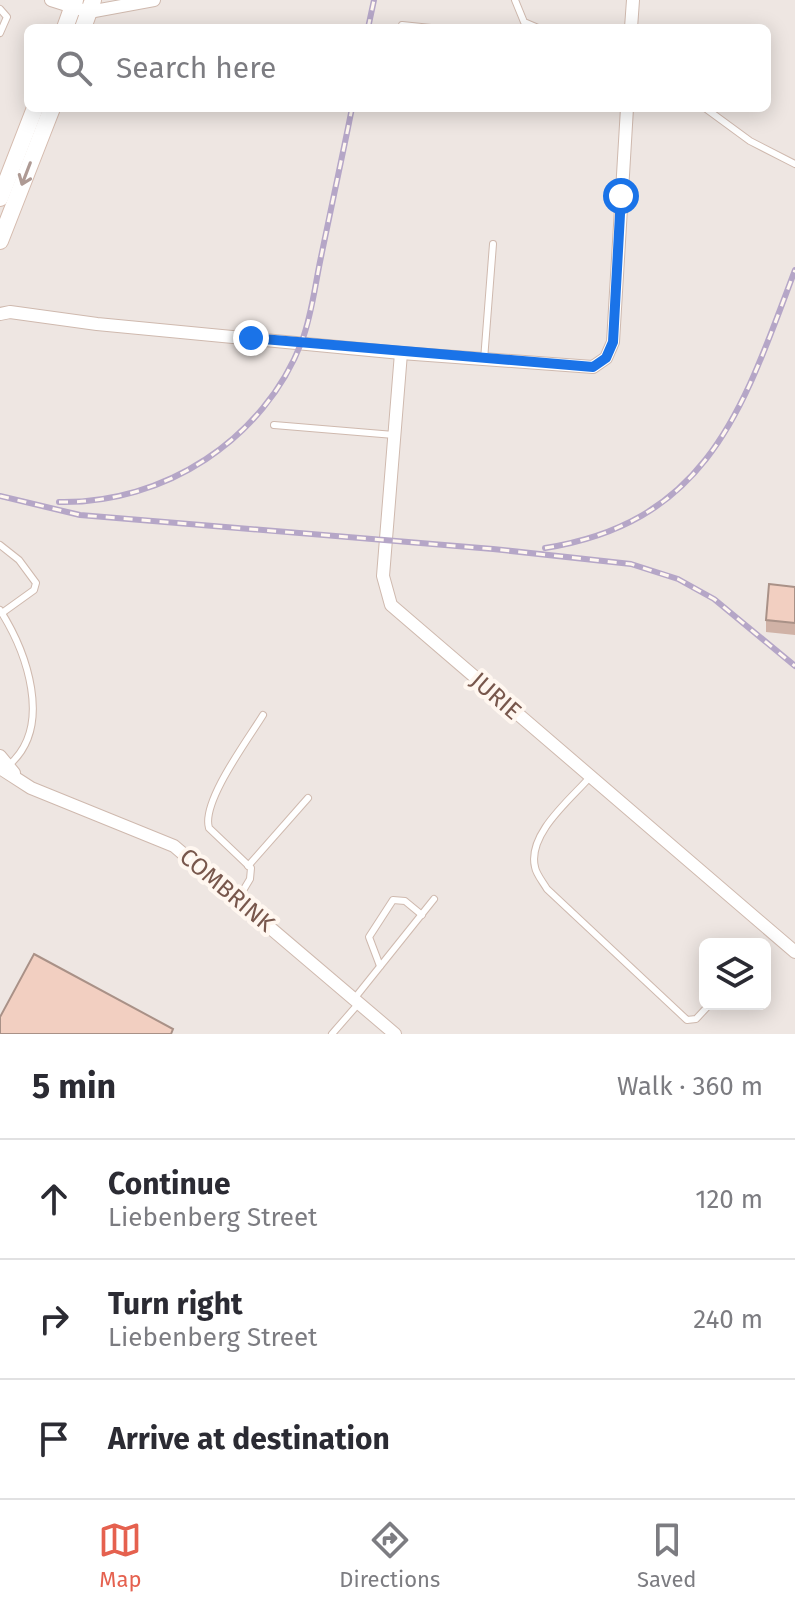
<!DOCTYPE html>
<meta charset="utf-8">
<style>
:root{--surface:#fff;--page:#f7f7f7;--text:#2b2b33;--muted:#7c7c81;--line:#e1e1e2;--accent:#e5614f}
body{margin:0;font-family:"Fira Sans",sans-serif;background:var(--page);color:var(--text)}
.controls{position:absolute;right:24px;bottom:24px;display:grid;overflow:hidden;border-radius:12px;box-shadow:0 4px 20px #0003}
.controls button{width:72px;height:72px;display:grid;place-items:center;padding:0;border:0;border-bottom:2px solid var(--line);background:var(--surface);color:var(--text);font:40px sans-serif}
.stop{position:absolute;width:24px;height:24px;margin:-18px;border:6px solid #1a73e8;border-radius:50%;background:#fff}
.stop.end{background:#1a73e8;border-color:#fff;box-shadow:0 2px 8px #0008}
.list{margin:0;padding:0;list-style:none}
h2{display:flex;justify-content:space-between;align-items:center;height:104px;margin:0;padding:0 32px;font-size:34px}
h2 small{font-size:26px;font-weight:400;color:var(--muted)}
.list li{display:grid;grid-template-columns:52px 1fr auto;gap:24px;align-items:center;box-sizing:border-box;height:120px;padding:0 32px;border-top:2px solid var(--line)}
.list b{display:block;font-size:30px;white-space:nowrap}
.list p{margin:0;font-size:26px;white-space:nowrap;color:var(--muted)}
.list em{font-size:26px;font-style:normal;color:var(--muted)}
.icon{flex:none;width:44px;height:44px;fill:none;stroke:currentColor;stroke-width:2;stroke-linecap:round;stroke-linejoin:round}
.map{position:relative;flex:none;width:795px;height:1034px;overflow:hidden}
.search{position:absolute;background:var(--surface);box-shadow:0 4px 20px #0003;left:24px;right:24px;top:24px;height:88px;display:flex;align-items:center;gap:20px;box-sizing:border-box;padding:0 28px;border-radius:12px;color:var(--muted);font-size:30px}
.sheet{height:464px;background:var(--surface)}
nav{display:flex;justify-content:space-around;align-items:center;box-sizing:border-box;height:112px;border-top:2px solid var(--line);background:var(--surface);font-size:22px;color:var(--muted)}
nav a{display:grid;justify-items:center;gap:4px}
nav .on{color:var(--accent)}
.map>svg:first-child{display:block}
.industrial{fill:#eee6e2;fill-rule:evenodd}
.lines{fill:none;stroke-linecap:round;stroke-linejoin:round}
.service-casing{stroke:#cfb9ae;stroke-width:8}
.minor-casing{stroke:#cfb9ae;stroke-width:14}
.secondary-casing{stroke:#d5bbae;stroke-width:18}
.service{stroke:#fff;stroke-width:6}
.minor{stroke:#fff;stroke-width:12}
.secondary{stroke:#fff;stroke-width:16}
.rail-casing{stroke:#b5a6c7;stroke-width:6}
.rail{stroke:#fff7f0;stroke-width:3;stroke-dasharray:9;stroke-linecap:butt}
.wall{fill:#d0b2a6}
.building{fill:#f2cfc1;stroke:#a99187;stroke-width:2}
.oneway{stroke:#ae9a94}
.route{stroke:#1a73e8;stroke-width:10}
.labels{text-anchor:middle;stroke-width:8;stroke-linejoin:round;paint-order:stroke}
.street-label{font-size:24px;fill:#78574c;stroke:#fff7f0}
</style>
<div class="map">
<svg width="795" height="1034" viewBox="0 0 795 1034">
<rect width="100%" height="100%" fill="#fdf3e9"/>
<!-- industrial -->
<path class="industrial" d="M0,0H795V1034H0ZM28,28H767V108H28ZM705,944H765V1004H705Z"/>
<g class="lines">
<!-- service casing -->
<g class="service-casing">
<g id="service">
<path d="M515,0L524,22L538,28"/>
<path d="M0,9L7,17L0,33"/>
<path d="M402,25L431,28"/>
<path d="M705,108L750,141L795,164"/>
<path d="M484,360L493,244"/>
<path d="M274,425L394,435"/>
<path d="M0,545L19,560L36,583L34,590L2,613"/>
<path d="M0,610C26,651 54,726 9,765"/>
<path d="M590,777C571,799 527,834 535,867C536,874 543,882 547,889L687,1020L696,1019L710,1004"/>
<path d="M248,866L308,798"/>
<path d="M238,899L250,879L251,868L209,828C201,802 249,738 263,715"/>
<path d="M380,966L369,937L393,900L405,901L422,915"/>
<path d="M354,999L434,899"/>
<path d="M332,1034L359,1003"/>
</g>
</g>
<!-- minor casing -->
<g class="minor-casing">
<g id="minor">
<path d="M51,0L89,12L154,0"/>
<path d="M631,28L633,0"/>
<path d="M0,314L10,312L97,324L401,353L593,367L606,358L613,342L627,108"/>
<path d="M401,353L383,576L391,605L795,952"/>
<path d="M0,756L14,773"/>
<path d="M0,768L31,788L174,846L395,1034"/>
</g>
</g>
<!-- secondary casing -->
<g class="secondary-casing">
<g id="secondary">
<path d="M65,28L75,0"/>
<path d="M83,28L93,0"/>
<path d="M0,198L35,108"/>
<path d="M0,241L52,108"/>
</g>
</g>
<!-- service -->
<use href="#service" class="service"/>
<!-- minor -->
<use href="#minor" class="minor"/>
<!-- secondary -->
<use href="#secondary" class="secondary"/>
<!-- rail casing -->
<g class="rail-casing">
<g id="rail">
<path d="M368,28L374,0"/>
<path d="M0,496L80,515L493,549L631,564L678,579L714,599L795,666"/>
<path d="M59,502C164,504 264,440 302,341C312,314 315,285 321,257C331,208 342,158 352,108"/>
<path d="M545,548C710,522 743,407 795,270"/>
</g>
</g>
<!-- rail -->
<use href="#rail" class="rail"/>
</g>
<!-- wall -->
<path class="wall" d="M795,587V635L766,632V620Z"/>
<!-- building -->
<g class="building">
<path d="M769,584L795,587V623L766,620Z"/>
<path d="M34,954L173,1029L171,1034H0V1017Z"/>
</g>
<!-- one-way arrows -->
<defs><path id="oneway-shaft" d="M-6 0H5M1.5-3L5.5 0L1.5 3" fill="none" stroke-width="1.6" stroke-linecap="round" stroke-linejoin="round" transform="scale(2)"/></defs>
<use class="oneway" href="#oneway-shaft" transform="translate(26 174) rotate(111)"/>
<g class="lines">
<!-- route -->
<path class="route" d="M251,338L593,367L606,358L613,342L621,196"/>
</g>
<g class="labels">
<!-- street labels -->
<g class="street-label">
<text transform="translate(496 696) rotate(41)" y="8">JURIE</text>
<text transform="translate(227 890) rotate(40)" y="8">COMBRINK</text>
</g>
</g>
</svg>
<div class="controls">
<button><svg class="icon" aria-label="layers" viewBox="0 0 24 24"><path d="M12 4l9 5-9 5-9-5zM3 14l9 5 9-5"/></svg></button>
</div>
<div class="stop" style="left:621px;top:196px"></div>
<div class="stop end" style="left:251px;top:338px"></div>
<div class="search"><svg class="icon" aria-label="search" viewBox="0 0 24 24"><circle cx="10" cy="10" r="6"/><path d="M15 15l6 6"/></svg>Search here</div>
</div>
<section class="sheet">
<h2>5 min<small>Walk · 360 m</small></h2>
<ul class="list">
<li><svg class="icon" aria-label="ahead" viewBox="0 0 24 24"><path d="M12 20V5M6 11l6-6 6 6"/></svg><div><b>Continue</b><p>Liebenberg Street</p></div><em>120 m</em></li>
<li><svg class="icon" aria-label="right" viewBox="0 0 24 24"><path d="M7 20v-9h11M14 6l5 5-5 5"/></svg><div><b>Turn right</b><p>Liebenberg Street</p></div><em>240 m</em></li>
<li><svg class="icon" aria-label="arrive" viewBox="0 0 24 24"><path d="M6 21V4h12l-3 4 3 4H6"/></svg><div><b>Arrive at destination</b></div></li>
</ul>
</section>
<nav>
<a class="on"><svg class="icon" aria-label="map" viewBox="0 0 24 24"><path d="M3 6l6-2 6 2 6-2v14l-6 2-6-2-6 2zM9 4v14M15 6v14"/></svg>Map</a>
<a><svg class="icon" aria-label="directions" viewBox="0 0 24 24"><path d="M12 3l9 9-9 9-9-9zM9 14v-3h6M13 9l2 2-2 2"/></svg>Directions</a>
<a><svg class="icon" aria-label="saved" viewBox="0 0 24 24"><path d="M7 4h10v16l-5-4-5 4z"/></svg>Saved</a>
</nav>
